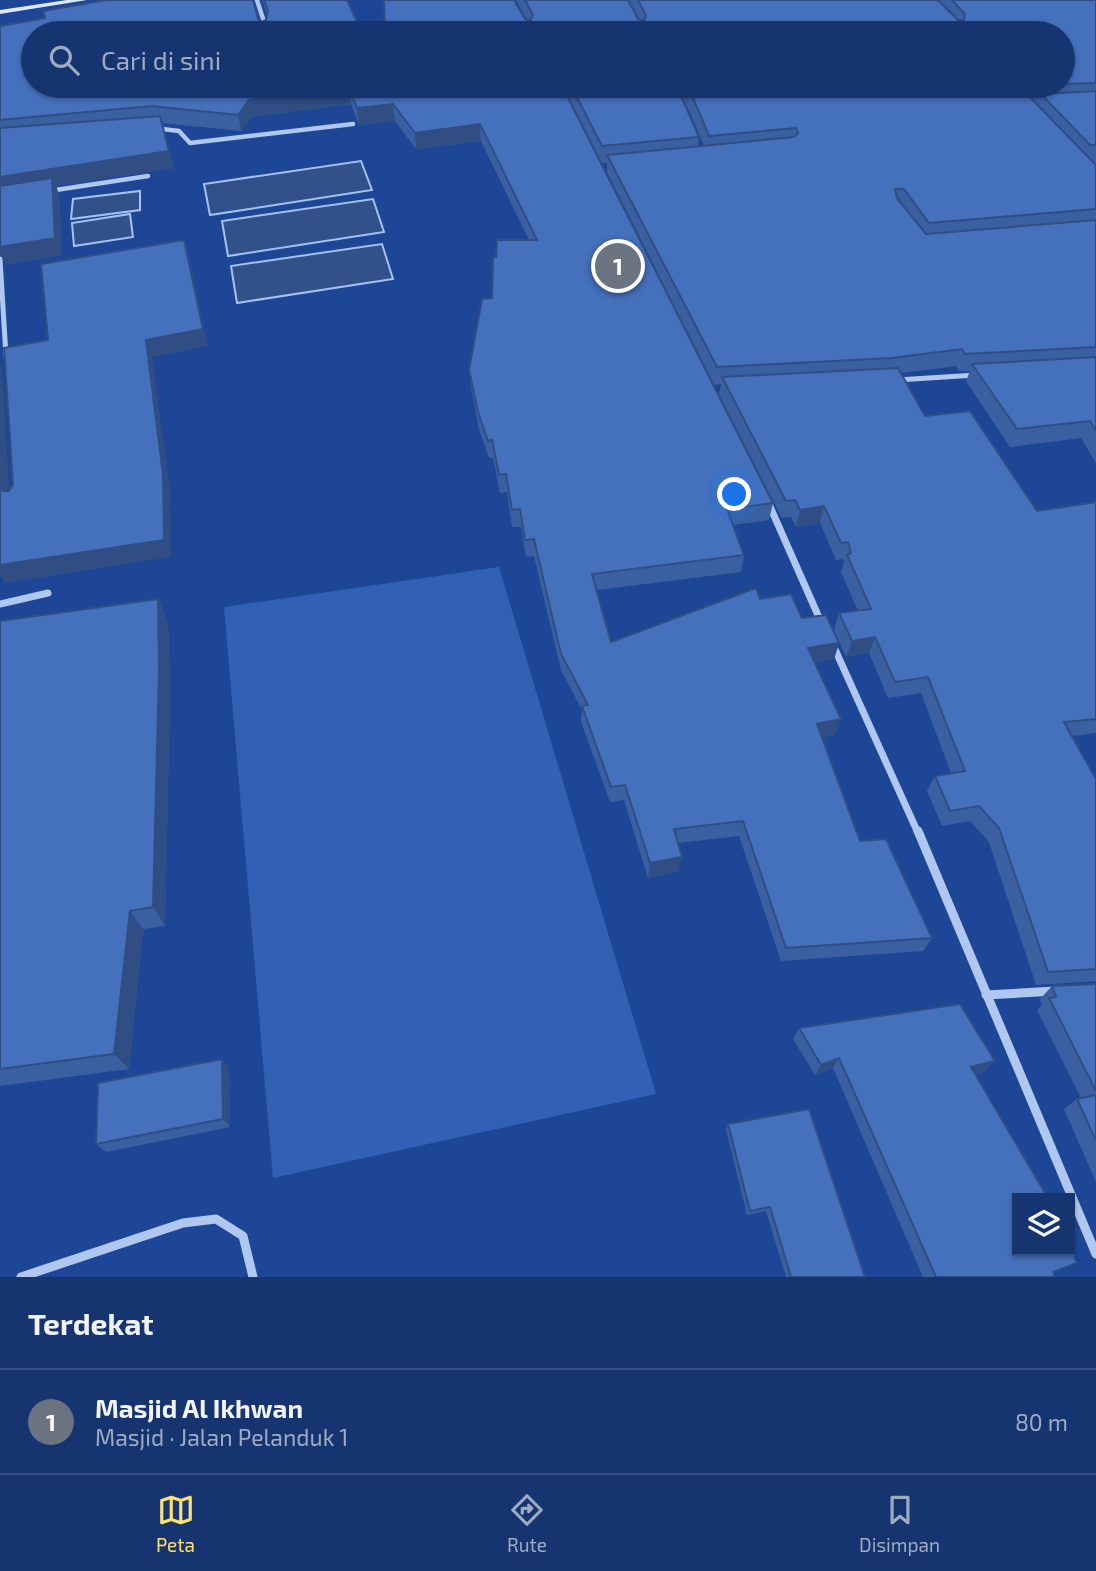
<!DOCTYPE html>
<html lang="id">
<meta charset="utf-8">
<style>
:root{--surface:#163570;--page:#234078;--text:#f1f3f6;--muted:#9eabc3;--line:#355083;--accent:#fee16f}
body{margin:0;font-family:"Exo 2",sans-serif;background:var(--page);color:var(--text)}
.controls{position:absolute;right:21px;bottom:21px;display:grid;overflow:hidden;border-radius:0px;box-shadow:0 2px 5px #0004}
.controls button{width:63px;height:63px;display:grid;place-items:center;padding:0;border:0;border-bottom:2px solid var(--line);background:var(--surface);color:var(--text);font:35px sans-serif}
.you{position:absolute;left:735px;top:495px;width:24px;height:24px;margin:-18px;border:5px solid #fff;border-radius:50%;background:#1a73e8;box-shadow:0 0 0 10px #1a73e833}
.badge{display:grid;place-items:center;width:46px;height:46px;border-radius:50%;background:var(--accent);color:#fff;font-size:23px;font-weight:700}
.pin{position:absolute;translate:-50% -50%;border:4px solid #fff;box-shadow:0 2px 7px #0006}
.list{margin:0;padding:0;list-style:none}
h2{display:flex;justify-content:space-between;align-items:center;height:91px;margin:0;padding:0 28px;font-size:30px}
h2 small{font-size:23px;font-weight:400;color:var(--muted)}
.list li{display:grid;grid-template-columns:46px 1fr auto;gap:21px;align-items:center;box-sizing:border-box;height:105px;padding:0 28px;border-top:2px solid var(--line)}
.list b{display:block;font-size:26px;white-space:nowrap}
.list p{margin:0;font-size:23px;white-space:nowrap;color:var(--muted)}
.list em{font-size:23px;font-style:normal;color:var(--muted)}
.icon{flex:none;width:38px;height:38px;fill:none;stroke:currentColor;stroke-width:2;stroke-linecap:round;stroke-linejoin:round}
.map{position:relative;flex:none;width:1096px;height:1277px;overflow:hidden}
.search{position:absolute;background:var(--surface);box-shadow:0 2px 5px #0004;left:21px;right:21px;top:21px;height:77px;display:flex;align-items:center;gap:18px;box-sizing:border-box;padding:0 24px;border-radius:38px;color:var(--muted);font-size:26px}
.sheet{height:196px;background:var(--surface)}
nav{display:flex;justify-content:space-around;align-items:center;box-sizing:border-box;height:98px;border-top:2px solid var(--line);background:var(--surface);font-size:19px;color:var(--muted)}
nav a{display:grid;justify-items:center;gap:4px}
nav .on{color:var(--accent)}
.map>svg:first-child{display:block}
.green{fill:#3160b4}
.water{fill:#32518b;stroke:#a4c1f1;stroke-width:2}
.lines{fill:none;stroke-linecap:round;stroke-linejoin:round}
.street-far3{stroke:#b0c7ef;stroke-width:4.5}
.street-far2{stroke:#b0c7ef;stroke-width:5}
.street-far1{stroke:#b0c7ef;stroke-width:7}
.street{stroke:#b0c7ef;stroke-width:9}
.secondary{fill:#dee8fb;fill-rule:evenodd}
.wall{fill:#3b60a2;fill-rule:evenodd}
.shaded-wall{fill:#304e84}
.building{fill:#4570bc;stroke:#304e84;stroke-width:2}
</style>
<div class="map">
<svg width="1096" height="1277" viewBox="0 0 1096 1277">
<rect width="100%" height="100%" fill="#1d4796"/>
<!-- green -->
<path class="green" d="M499,567L656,1094L273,1178L224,607Z"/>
<!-- water -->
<g class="water">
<path d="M361,161L372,190L210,215L204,184Z"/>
<path d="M140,191V210L71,219L73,199Z"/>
<path d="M373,199L384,232L228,256L222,221Z"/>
<path d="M130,214L133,237L74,246L72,223Z"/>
<path d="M382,244L393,279L237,303L231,266Z"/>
</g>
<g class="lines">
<!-- street-far3 -->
<g class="street-far3">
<path d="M257,0L266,28L265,33"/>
<path d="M154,128L179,131L190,143L353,124"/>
<path d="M49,191L148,176"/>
</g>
<!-- street-far2 -->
<g class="street-far2">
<path d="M0,259L6,356"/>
<path d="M897,380L976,375"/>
</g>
<!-- street-far1 -->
<g class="street-far1">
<path d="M768,502L821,622"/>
<path d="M0,604L48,593"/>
<path d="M833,645L918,833"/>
</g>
<!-- street -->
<g class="street">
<path d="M918,831L1096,1254"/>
<path d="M986,995L1055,991"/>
<path d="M21,1277L183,1223L216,1219L243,1236L253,1277"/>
</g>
<!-- secondary -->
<path class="secondary" d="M67,0H87L0,14V10Z"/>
</g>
<!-- wall -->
<g class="wall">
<path d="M262,0H347L33,86H562L773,503L769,520L733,525L744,555L741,572L597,590L611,642L760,599L802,618L839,643L834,659L814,662L841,719L835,735L822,737L860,841L932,938L923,951L781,961L739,836L678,843L679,871L648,878L624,800L610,802L581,722L582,710L561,670L534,556L526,557L521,527H512L507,492L500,493L493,458H489L479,429L471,387L469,370L492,298L496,257L529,240L481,141L416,149L395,121L359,125L351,104L252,117L241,131L161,123L174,168L56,186L59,195L62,255L6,264L2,255L0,254V26L258,19L262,22L266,20L267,15Z"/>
<path d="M516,0H628L638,19L640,20L629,0H1096V463L1081,438L1010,447L966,381L970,371H959L956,366L901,373L925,416L1037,511L1096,502V733L1072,736L1096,779V981L1036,985L989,842L970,821L942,826L927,791L935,776L951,773L921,693L888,698L869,653L846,657L834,630L839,613L858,611L841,572L844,563L843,559L836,560L820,523L796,527L791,517L782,518L719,395L721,384L714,385L607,172V163H602L562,86H1063V33H385L525,19L527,20ZM684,102L690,112L704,146H698L699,137Z"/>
<path d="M158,599L168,623L170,693L165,926L143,929L129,1069L0,1086V621Z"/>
<path d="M1096,984V1182L1064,1109L1077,1099L1081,1098L1037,1010L1042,1005L1040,999L1052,986Z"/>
<path d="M799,1028L984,1072L975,1074L1077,1263L1053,1273L1055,1277H923L833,1068L815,1075L793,1039Z"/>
<path d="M222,1059L229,1068L230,1127L106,1152L96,1144Z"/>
<path d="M728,1124L865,1277H786L766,1211L747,1215L726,1130Z"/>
</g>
<!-- shaded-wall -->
<g class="shaded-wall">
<path d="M349,87L351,104L252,117L241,131L238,115L249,100Z"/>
<path d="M393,104L395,121L359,125L357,108Z"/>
<path d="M160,116L174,168L56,186L59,195L62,255L6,264L0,252V177Z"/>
<path d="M480,124L481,141L416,149L415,133Z"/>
<path d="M184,240L189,257L208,346L152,357L170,493L171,557L5,583L0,575V552L146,340Z"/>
<path d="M0,363L2,367L10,503L0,486Z"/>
<path d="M824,506L820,523L796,527L800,510Z"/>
<path d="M158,599L168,623L170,693L165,926L153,907Z"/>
<path d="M875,637L869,653L846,657L852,641Z"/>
<path d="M839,643L834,659L803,665L808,648Z"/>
<path d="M841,719L835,735L812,740L817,724Z"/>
<path d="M682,857L679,871L648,878L650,863Z"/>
<path d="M130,911L143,929L129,1069L114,1054Z"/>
<path d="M839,1058L833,1068L815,1075L821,1065Z"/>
<path d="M222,1059L229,1068L230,1127L223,1119Z"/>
<path d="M995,1061L984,1072L961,1078L971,1067Z"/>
</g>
<!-- building -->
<g class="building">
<path d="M106,0H253L258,19L262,22L266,20L268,11L264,0H347L362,33H33V86H562L773,503L727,509L744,555L592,574L611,642L756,588L760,599L791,594L802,618L826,615L839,643L808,648L841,719L817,724L860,841L886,839L932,938L786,948L743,821L674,829L682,857L650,863L625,785L611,787L582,706L588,705L561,654L534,539L525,540L520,509L512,510L506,474L499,475L492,440L488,441L478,412L469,370L482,299L492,298L493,257H496L497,240H537L480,124L415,133L393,104L357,108L349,87L249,100L238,115L152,106L0,120V26L45,18L43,11Z"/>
<path d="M384,0H514L525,19L530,21L533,15L525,0H628L638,19L644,21L646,15L638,0H938L958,20L964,21L965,14L952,0H1096V83L1063,84V33H385Z"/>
<path d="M571,86H675L683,100L699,137L602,146Z"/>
<path d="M686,86H1019L1096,165V209L929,223L904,189H895L897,198L926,234L1096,220V347L965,354L962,349L892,358L717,367L607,155L794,137L798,133L796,128L709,136L692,95Z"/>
<path d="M1096,91V145H1090L1041,94Z"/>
<path d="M160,116L169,151L0,177V128Z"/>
<path d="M52,178L55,238L0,247V186Z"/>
<path d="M184,240L203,329L146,340L163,475L164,540L0,565V477V486L3,491H9L13,485L4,348L48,340L41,264Z"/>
<path d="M1096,357V431L1090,421L1017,429L972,364Z"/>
<path d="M898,368L925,416L970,411L1037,511L1096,502V719L1064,722L1096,779V969L1048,972L999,828L979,806L950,811L935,776L965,771L928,677L895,682L875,637L852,641L839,613L871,609L847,555L851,553L848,542L841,543L824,506L800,510L795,500L786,501L722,377Z"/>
<path d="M158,599L159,671L153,907L130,911L114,1054L0,1069V621Z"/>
<path d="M1096,984V1091L1049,998L1056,997L1052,986Z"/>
<path d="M960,1004L995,1061L971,1067L1048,1198H1017V1251H1070V1247L1077,1263L1053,1272L1055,1277H936L839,1058L821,1065L799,1028Z"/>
<path d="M222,1059L223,1119L96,1144L98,1083Z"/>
<path d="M1096,1095V1141L1077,1099Z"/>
<path d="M809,1109L865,1277H791L770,1207L750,1211L728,1124Z"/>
</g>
</svg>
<div class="controls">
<button><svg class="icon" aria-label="layers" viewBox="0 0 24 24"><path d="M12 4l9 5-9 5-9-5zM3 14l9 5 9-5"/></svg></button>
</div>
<div class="you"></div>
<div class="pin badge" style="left:618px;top:266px;background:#6b7280">1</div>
<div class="search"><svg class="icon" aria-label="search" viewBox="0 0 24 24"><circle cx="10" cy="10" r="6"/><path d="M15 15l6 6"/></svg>Cari di sini</div>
</div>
<section class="sheet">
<h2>Terdekat<small></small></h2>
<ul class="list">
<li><span class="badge" style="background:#6b7280">1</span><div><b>Masjid Al Ikhwan</b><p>Masjid · Jalan Pelanduk 1</p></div><em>80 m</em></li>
</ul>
</section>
<nav>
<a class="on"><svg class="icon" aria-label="map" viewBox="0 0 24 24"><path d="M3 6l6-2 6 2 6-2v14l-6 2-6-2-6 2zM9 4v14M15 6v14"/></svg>Peta</a>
<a><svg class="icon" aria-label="directions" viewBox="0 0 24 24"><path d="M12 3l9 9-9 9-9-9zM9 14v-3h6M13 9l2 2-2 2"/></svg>Rute</a>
<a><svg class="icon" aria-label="saved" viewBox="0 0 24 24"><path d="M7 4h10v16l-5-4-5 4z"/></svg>Disimpan</a>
</nav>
